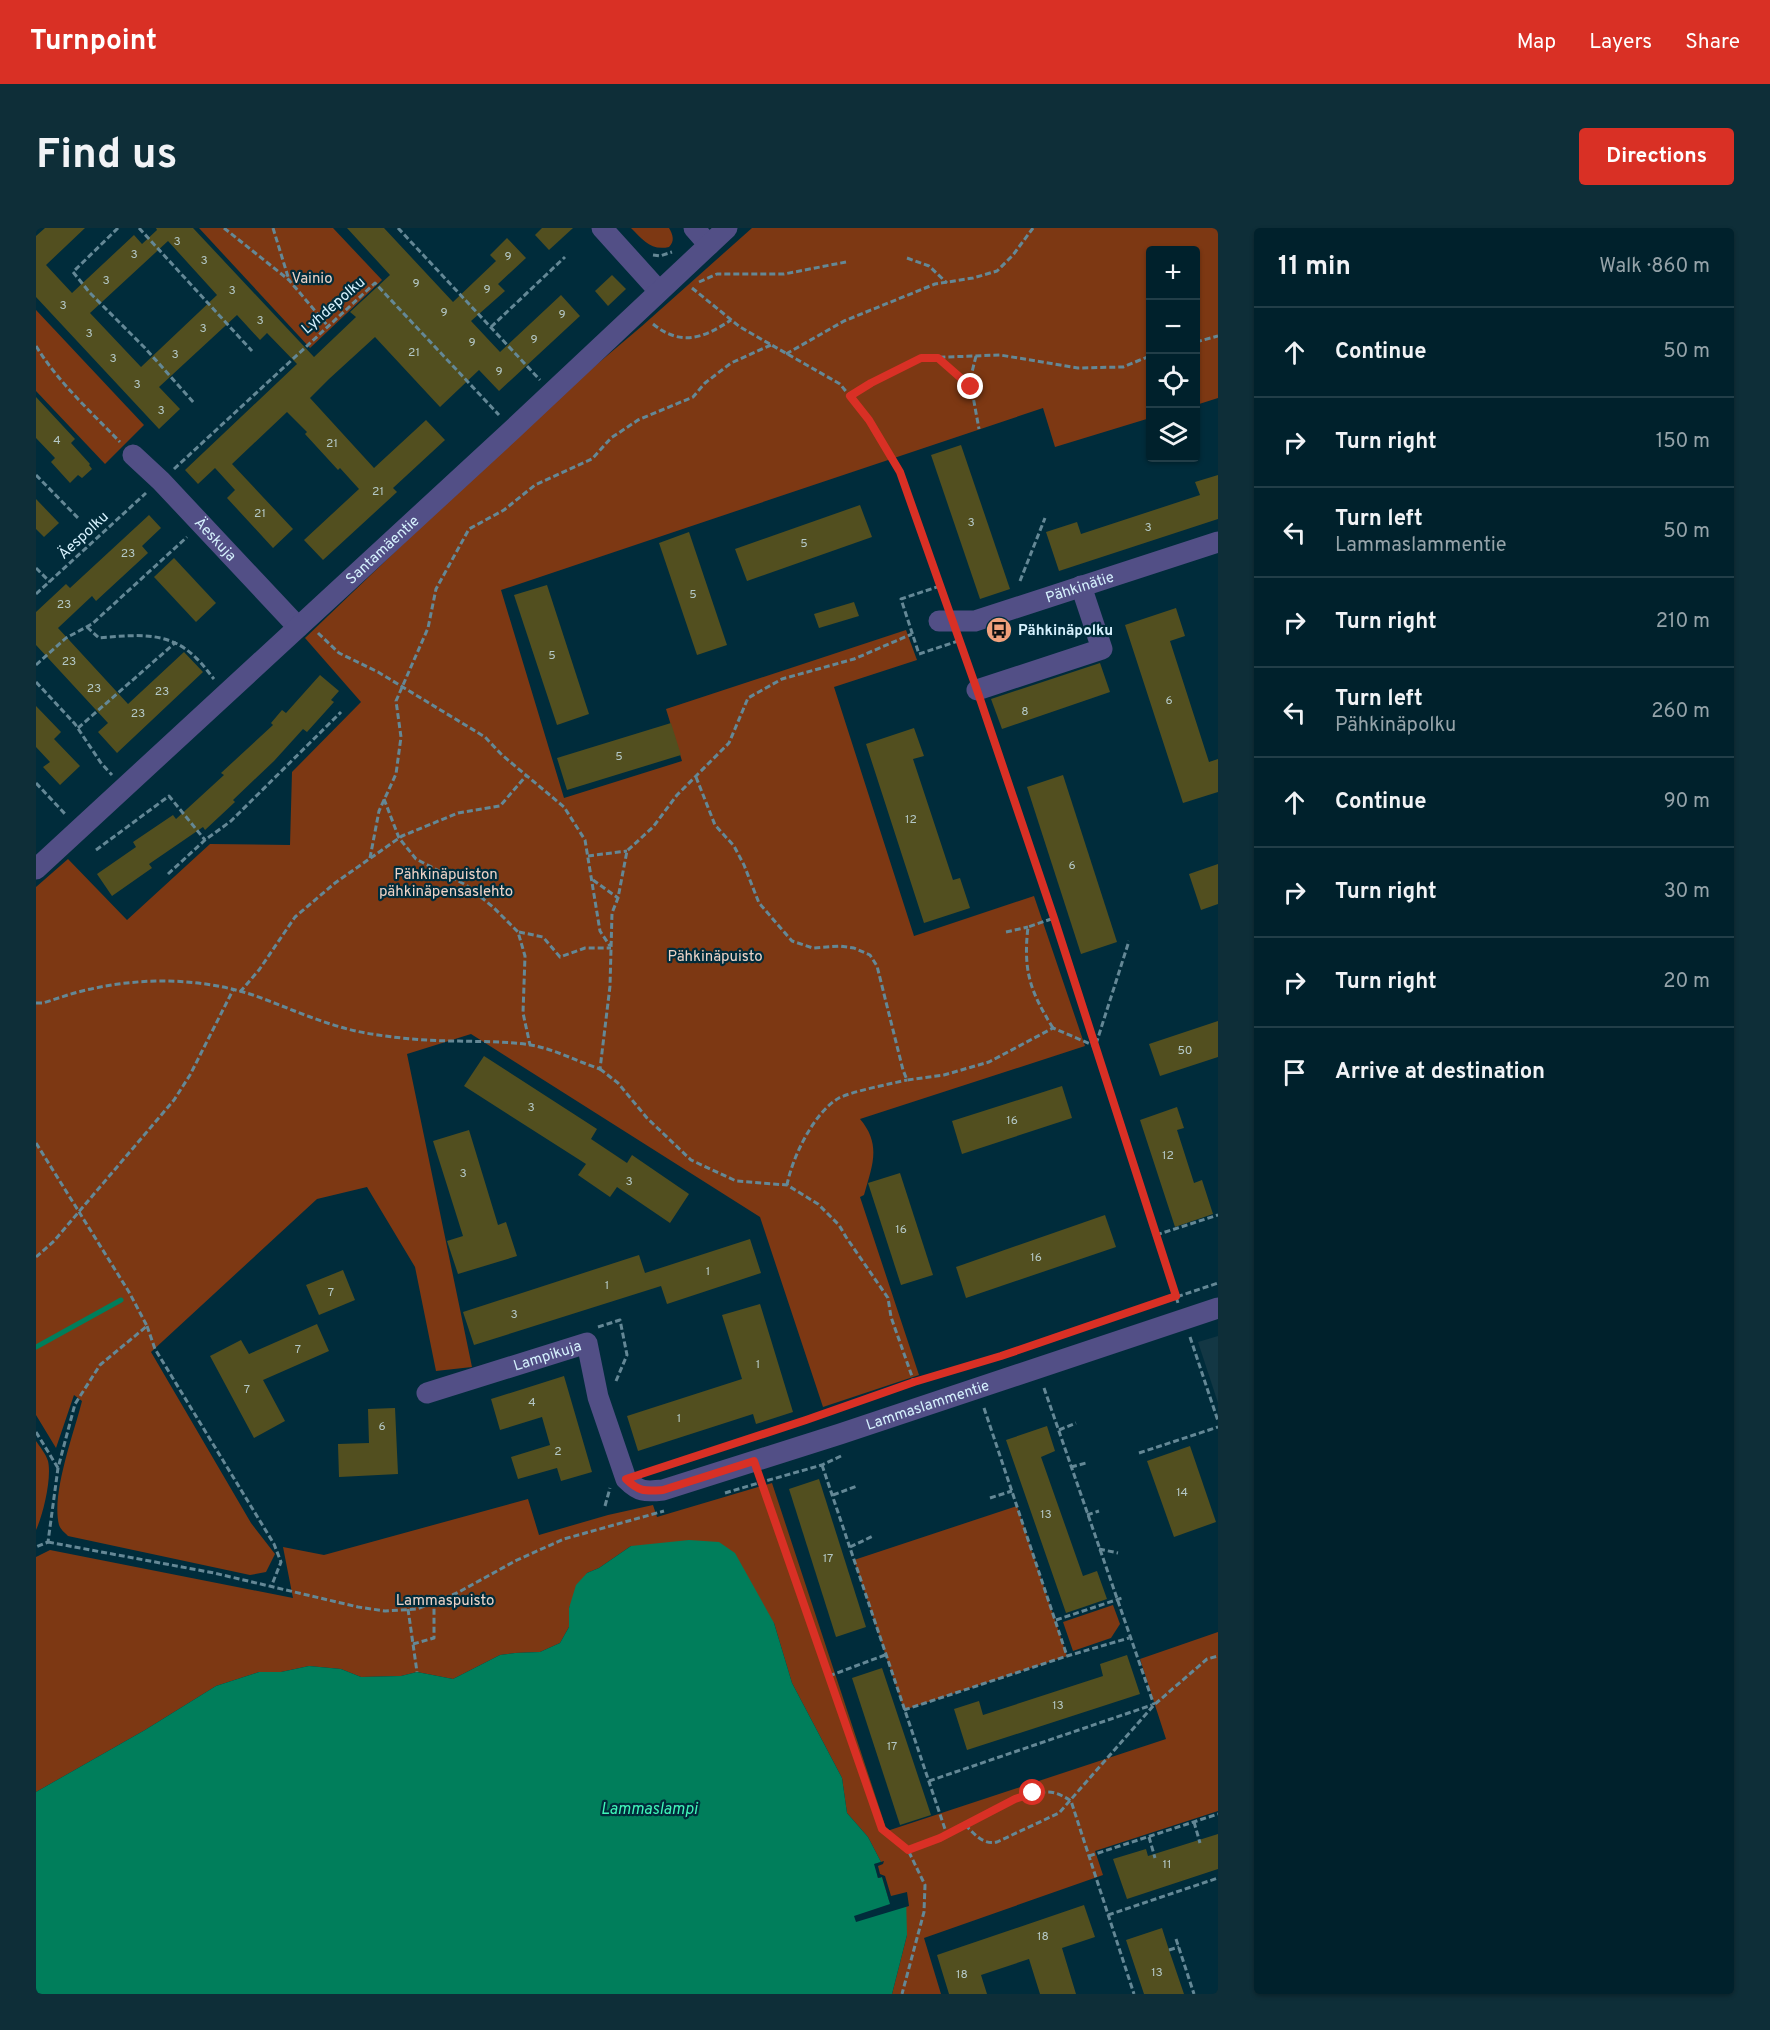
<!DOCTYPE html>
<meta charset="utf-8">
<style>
:root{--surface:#00212c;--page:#0e2e38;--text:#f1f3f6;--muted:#95a3a9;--line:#223e48;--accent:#d93025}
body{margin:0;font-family:Overpass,sans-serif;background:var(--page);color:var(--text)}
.controls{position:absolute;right:18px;top:18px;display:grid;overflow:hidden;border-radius:6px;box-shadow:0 2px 4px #0004}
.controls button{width:54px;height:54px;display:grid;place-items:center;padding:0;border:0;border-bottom:2px solid var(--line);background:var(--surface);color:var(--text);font:30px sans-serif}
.stop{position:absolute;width:18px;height:18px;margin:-14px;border:4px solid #d93025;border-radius:50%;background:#fff}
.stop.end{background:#d93025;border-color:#fff;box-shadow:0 2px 6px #0008}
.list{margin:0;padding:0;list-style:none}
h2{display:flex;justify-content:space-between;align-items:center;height:78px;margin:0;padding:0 24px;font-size:26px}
h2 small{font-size:20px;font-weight:400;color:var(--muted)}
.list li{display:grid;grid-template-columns:39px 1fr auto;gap:18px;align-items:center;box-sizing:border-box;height:90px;padding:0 24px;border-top:2px solid var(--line)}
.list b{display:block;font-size:22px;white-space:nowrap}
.list p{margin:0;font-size:20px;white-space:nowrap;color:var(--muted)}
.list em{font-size:20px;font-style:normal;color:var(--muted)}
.icon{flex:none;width:33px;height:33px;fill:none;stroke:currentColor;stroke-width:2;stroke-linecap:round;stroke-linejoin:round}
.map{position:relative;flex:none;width:1182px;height:1766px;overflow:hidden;border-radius:6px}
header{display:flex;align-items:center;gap:36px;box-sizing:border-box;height:84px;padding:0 30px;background:var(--accent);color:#fff}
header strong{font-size:28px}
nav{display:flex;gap:33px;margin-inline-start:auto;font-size:21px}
.intro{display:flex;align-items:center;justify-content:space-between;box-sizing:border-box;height:144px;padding:0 36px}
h1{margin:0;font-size:42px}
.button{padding:15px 27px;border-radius:6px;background:var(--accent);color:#fff;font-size:21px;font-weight:700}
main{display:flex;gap:36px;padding:0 36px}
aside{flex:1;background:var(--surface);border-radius:6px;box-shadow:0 2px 4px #0004}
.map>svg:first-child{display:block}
.built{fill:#133744}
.green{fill:#7d3813}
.water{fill:#007e5b}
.pier{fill:#002c3b}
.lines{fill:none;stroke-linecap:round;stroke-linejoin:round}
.stream{stroke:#007e5b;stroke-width:5}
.building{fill:#524f1f;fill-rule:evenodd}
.path{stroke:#648896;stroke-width:3;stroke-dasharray:6 3;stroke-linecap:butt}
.minor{stroke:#524f86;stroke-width:21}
.route{stroke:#d93025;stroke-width:8}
.labels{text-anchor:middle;stroke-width:4.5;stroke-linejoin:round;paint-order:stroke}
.number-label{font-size:12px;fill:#b4c8c6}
.park-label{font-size:15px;fill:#edd3c7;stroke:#002c3b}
.street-label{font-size:15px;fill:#d5f1fd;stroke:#002c3b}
.poi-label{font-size:15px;font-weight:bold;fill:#d5f1fd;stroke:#002c3b;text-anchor:start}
.water-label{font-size:16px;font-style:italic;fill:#3ff7b9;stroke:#002c3b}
</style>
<header>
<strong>Turnpoint</strong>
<nav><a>Map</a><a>Layers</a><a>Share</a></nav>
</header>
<div class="intro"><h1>Find us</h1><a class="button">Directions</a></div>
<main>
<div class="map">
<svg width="1182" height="1766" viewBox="0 0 1182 1766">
<rect width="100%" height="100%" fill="#002c3b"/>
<!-- built -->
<path class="built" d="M1182,1108V1175L1162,1114Z"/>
<!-- green -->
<g class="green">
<path d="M163,0H297L346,52L274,120Z"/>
<path d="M595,0H633C637,7 639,13 633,19C615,23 607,12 595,0Z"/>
<path d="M716,0H1182V170L1160,177V22H1114V190L1019,219L1007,180L465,362L528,570L646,533L630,481L870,402L881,432L798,459L878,708L998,668L1049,818L824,891C846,917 836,938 828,967L824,969L883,1147L787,1179L724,989L435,806L371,826L436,1139L400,1143L379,1039L331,959L281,971L115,1124L215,1295L239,1326L230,1344L214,1347L32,1308C28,1304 25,1302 23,1297C15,1266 38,1205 46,1173L38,1167L20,1220L0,1187V659L32,631L91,692L174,616L254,617L256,544L325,474L269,410L507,182L606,98Z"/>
<path d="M0,82L108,197L69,236L0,163Z"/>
<path d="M0,1213C4,1219 10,1226 12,1233C16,1250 7,1287 0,1302Z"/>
<path d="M736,1255L851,1603L1130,1511L1104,1431L1182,1404V1583L1059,1623L1067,1647L888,1710L905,1766H856L871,1707L853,1672L845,1649L842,1650L838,1636L845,1634L832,1609L811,1585L806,1550L756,1455L738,1395L595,1318L563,1340L551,1345L533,1380V1399L524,1415L504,1424L479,1425L464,1427L417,1451L381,1444L365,1448L325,1449L305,1441L273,1438L245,1444H223L180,1458L109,1502L0,1564V1329L14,1322L257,1370L247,1319L288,1327L492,1271L503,1307L572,1287L617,1277L621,1289Z"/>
<path d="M981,1278L1031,1428L868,1482L818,1332Z"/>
<path d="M1077,1377L1084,1396L1075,1410L1037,1423L1027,1394Z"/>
</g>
<!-- water -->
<path class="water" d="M653,1312L683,1314L699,1325L738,1395L756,1455L806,1550L811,1585L832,1609L845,1634L839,1636L842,1650L846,1649L853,1672L870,1667L871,1707L856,1766H0V1564L109,1502L180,1458L223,1444H245L273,1438L305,1441L325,1449L365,1448L381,1444L417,1451L464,1427L479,1425L504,1424L524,1415L533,1399V1380L540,1357L551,1345L563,1340L595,1318Z"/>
<!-- pier -->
<path class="pier" d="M848,1633L847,1636L842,1638L844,1646L849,1648L855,1668L871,1664L873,1678L820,1694L818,1688L854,1676L846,1649L842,1650L838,1636Z"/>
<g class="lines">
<!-- stream -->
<path class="stream" d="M0,1119L85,1072"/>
</g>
<!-- building -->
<g class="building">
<path d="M9,0H49L10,37L36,65L98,7L106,16L121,2L120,0H157L278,129L320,89L314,84L354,47L311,0H348L417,74L460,33L454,27L471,10L490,30L462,56L469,63L435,93L464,124L525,67L544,88L463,163L443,142L404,179L339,109L293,151L274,170L338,240L390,192L409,212L357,260L361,264L287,332L268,312L323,261L304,240L302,242L269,206L271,204L251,184L196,236L257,301L237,320L191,270L199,262L179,240L162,256L149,242L261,136L231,105L224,112L201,87L123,159L144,181L123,201L0,69V8ZM132,13L181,67L105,139L54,85Z"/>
<path d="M506,0H537L513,22L499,7Z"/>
<path d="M576,47L590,61L572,78L559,63Z"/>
<path d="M0,169L39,211L35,215L54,236L53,237L56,241L46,250L42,247L34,255L15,234L19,230L0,210Z"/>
<path d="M925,217L974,361L944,371L895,227Z"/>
<path d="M1182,247V291L1023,343L1010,304L1041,294L1045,306L1164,267L1159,254Z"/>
<path d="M0,271L23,295L8,309L0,301Z"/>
<path d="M824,277L836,309L711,353L699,321Z"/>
<path d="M113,287L125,300L106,318L112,325L60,373L56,368L22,400L92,476L148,424L167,444L81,525L62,504L72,495L0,417V384L30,356L34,360Z"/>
<path d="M653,304L691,417L661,427L623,315Z"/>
<path d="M138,330L180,375L160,394L118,349Z"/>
<path d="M511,357L553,486L521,497L478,367Z"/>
<path d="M818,374L823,388L783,400L778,386Z"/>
<path d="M1140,380L1149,408L1134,413L1173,534L1182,531V564L1147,575L1089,397Z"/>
<path d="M1064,435L1074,464L966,501L955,471Z"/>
<path d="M284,447L303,463L295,472L298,474L271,504L267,501L238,533L197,572L199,574L169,602L167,599L113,636L116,640L76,668L61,646L100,619L97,614L137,587L140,591L188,547L185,545L237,497L235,495L246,482L250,485Z"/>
<path d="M0,478L25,504L18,511L44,538L24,557L7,539L14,534L0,519Z"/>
<path d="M635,495L645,527L531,562L521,530Z"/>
<path d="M878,500L888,528L877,531L917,652L924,650L934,680L888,695L830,516Z"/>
<path d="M1027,547L1081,714L1045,726L991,559Z"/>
<path d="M1182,636V676L1165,682L1153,646Z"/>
<path d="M1182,793V829L1124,848L1113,816Z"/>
<path d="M448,828L561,901L555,911L591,935L596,927L653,966L634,995L581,959L574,969L542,947L550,936L428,858Z"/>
<path d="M1026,858L1036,890L926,926L916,893Z"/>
<path d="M1141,879L1148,900L1141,902L1158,955L1166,952L1177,986L1139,999L1104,892Z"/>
<path d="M433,902L462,997L470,994L481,1028L422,1046L411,1013L427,1008L397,913Z"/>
<path d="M864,945L897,1047L865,1057L832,955Z"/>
<path d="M1069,987L1080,1019L930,1070L920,1039Z"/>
<path d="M714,1011L725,1045L631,1076L625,1058L438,1117L427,1084L603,1027L609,1045Z"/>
<path d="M307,1042L319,1072L283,1087L270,1057Z"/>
<path d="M724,1076L757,1184L720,1196L717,1186L602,1223L591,1188L706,1151L686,1087Z"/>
<path d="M281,1096L293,1123L227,1152L249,1193L218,1210L174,1128L205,1112L213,1126Z"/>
<path d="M528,1148L556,1244L525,1253L521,1240L482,1251L475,1229L514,1217L506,1189L464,1202L455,1171Z"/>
<path d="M359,1180L362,1246L303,1249L302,1216L333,1215L332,1181Z"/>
<path d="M1011,1198L1019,1223L1005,1229L1047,1348L1061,1343L1071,1371L1030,1385L970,1212Z"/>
<path d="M1154,1218L1180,1294L1138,1309L1111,1233Z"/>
<path d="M783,1251L830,1399L800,1409L753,1261Z"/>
<path d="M1091,1427L1104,1466L931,1522L918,1481L943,1473L947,1487L1067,1448L1064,1436Z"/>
<path d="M846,1440L895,1587L864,1597L816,1450Z"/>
<path d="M1182,1606V1641L1091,1671L1077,1631L1110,1621L1112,1628Z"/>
<path d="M1048,1677L1059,1709L1026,1720L1040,1766H1004L993,1731L945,1747L951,1766H913L901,1727Z"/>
<path d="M1126,1700L1133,1722L1148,1766H1108L1090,1712Z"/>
</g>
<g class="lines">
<!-- path -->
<g class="path">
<path d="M82,0L37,44L54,65L109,120L159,176"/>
<path d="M103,0L216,123"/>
<path d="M188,0L253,52L291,97"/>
<path d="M237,0L253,52"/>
<path d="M362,0L504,152"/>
<path d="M617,27L624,28L636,24"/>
<path d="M871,30L893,38L911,55"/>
<path d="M663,54L681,46H748L810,34"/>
<path d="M656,60L704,99L804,156L833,192L864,244L910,374"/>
<path d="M617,96C645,119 668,110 695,92"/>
<path d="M455,99L529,29"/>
<path d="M1160,114L1182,108"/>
<path d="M0,118C22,154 55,184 84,214"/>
<path d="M750,126L808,93L899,56L937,50L961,43L977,27L997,0"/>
<path d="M940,128L934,152L943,201"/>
<path d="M903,130L934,157"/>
<path d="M814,168L835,155L885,130L964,127L1042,140L1087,139L1114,128"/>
<path d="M138,241L339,55L463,187"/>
<path d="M0,247L42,290"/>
<path d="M0,340L14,354"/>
<path d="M984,353L1009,290"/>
<path d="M904,358L865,371L883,426L922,413"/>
<path d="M0,366L110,265"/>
<path d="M51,399L63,410C99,407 133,402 160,430C167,436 172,444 178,451"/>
<path d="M282,405L303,425L342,444L449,509L466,527L528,579L549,612L564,703L574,718"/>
<path d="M924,412L935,445"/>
<path d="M0,437L30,410L56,396L151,309"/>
<path d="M0,454L39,496L65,535L76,547"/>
<path d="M947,479L1018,690L1142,1075"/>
<path d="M42,500L140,414"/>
<path d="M660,549L679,597L698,618L708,637L723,675L756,713L777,720L804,718L818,720L834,727L841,738L867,842L871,852L908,847L953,834L1017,800L1059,818"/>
<path d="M0,555L30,587"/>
<path d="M348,571L363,610L380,631L430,657L457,679L482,704L489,728L487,785L494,817"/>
<path d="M60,622L133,568L169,612"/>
<path d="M552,628L591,623"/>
<path d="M334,630L343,583L360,546L365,509L360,473L392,400L400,361L433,301L468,282L499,257L556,231L575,210L602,192L657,169L669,155L695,135L735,117"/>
<path d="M132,646L169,612L195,593L305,484"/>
<path d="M557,652L582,670"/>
<path d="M483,704L507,709L524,729L549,720H575"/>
<path d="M970,704L992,699"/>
<path d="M204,764L223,742L259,689L299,655L366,608L422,585L464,578L490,548"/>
<path d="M0,775H7C23,770 39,764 55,761C108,749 165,750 217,767C259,782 296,801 342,807C369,811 396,813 423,813C449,814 475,813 500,818C522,823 543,834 564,841L574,758L576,685L582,670L591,623L617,599L641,567L693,515L712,470L746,451L818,431L876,406"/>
<path d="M1017,800C994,763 987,743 992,699L1018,690"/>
<path d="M1060,816L1093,713"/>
<path d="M564,841L582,855L611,890L655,932L700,953L751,957L782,976L803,997L810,1009L852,1070L855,1089L878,1154"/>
<path d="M0,915L93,1064L111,1098L64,1137L39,1176L22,1240L12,1314L0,1319"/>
<path d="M751,957C756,930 778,884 803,870C817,863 854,856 871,852"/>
<path d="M1120,1007L1182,987"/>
<path d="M0,1029L18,1013L138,872L154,847L197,762"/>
<path d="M111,1098L119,1121L238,1316L245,1334L235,1359"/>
<path d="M562,1099L584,1092L591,1127L580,1153"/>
<path d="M1154,1109L1182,1193"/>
<path d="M1008,1160L1118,1477"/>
<path d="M948,1180L1031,1428"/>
<path d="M1023,1202L1040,1195"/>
<path d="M0,1204L22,1240"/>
<path d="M1103,1225L1182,1199"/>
<path d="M805,1228L786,1237L726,1254L846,1601L872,1622L889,1657L888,1684L866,1766"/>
<path d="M786,1237L911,1607"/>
<path d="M1035,1239L1050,1235"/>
<path d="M611,1243L770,1192L878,1154L965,1128L1182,1055"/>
<path d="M689,1265L726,1254"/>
<path d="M797,1267L821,1258"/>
<path d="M954,1270L976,1263"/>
<path d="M569,1278L574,1260"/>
<path d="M1051,1287L1063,1283"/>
<path d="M12,1314L178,1345L322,1379L349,1383L381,1381L421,1365L481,1332L528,1311L628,1283"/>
<path d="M814,1319L837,1308"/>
<path d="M1063,1321L1082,1325"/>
<path d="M372,1381L381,1444"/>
<path d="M1020,1392L1086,1370"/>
<path d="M377,1416L398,1410V1374"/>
<path d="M793,1448L849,1427"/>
<path d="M868,1482L1031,1428L1093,1410"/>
<path d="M893,1553L1116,1477"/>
<path d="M1158,1594L1164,1615"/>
<path d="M929,1597C939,1606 946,1617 961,1614L1023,1585L1118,1477L1171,1431L1182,1428"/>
<path d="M1113,1609L1119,1630"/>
<path d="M872,1622C884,1617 896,1614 907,1609C936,1594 978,1564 1009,1564C1019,1563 1027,1568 1035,1573L1098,1766"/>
<path d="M1053,1628L1182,1586"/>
<path d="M1072,1687L1182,1650"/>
<path d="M1140,1711L1158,1766"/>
<path d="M1133,1722L1143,1719"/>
</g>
<!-- minor -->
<g class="minor">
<path d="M566,0L623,63"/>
<path d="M658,0L673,17"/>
<path id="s1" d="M97,227L125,253L262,399"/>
<path id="s2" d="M903,393H939L1182,314"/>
<path d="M941,462L1066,421L1045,358"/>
<path id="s3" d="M0,641L476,202L691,0"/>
<path id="s4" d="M391,1165L551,1115L562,1169L590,1251C603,1264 609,1264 627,1262L804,1206L1182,1080"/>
</g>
</g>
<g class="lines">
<!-- route -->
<path class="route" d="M935,159L902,130H885L835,155L814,168L833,192L864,244L941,462L1018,690L1140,1068L965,1128L878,1154L770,1192L590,1251C603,1264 609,1263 627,1262L718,1233L846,1601L872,1622L904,1610L979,1571L997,1565"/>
</g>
<!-- icons -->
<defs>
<g id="bus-disc" transform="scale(1.35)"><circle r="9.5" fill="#f1a17c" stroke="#002c3b"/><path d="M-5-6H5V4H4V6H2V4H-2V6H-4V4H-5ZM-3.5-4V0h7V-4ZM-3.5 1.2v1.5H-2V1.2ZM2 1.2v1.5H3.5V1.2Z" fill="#111"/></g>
</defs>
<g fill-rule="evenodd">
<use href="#bus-disc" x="963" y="402"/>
</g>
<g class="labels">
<!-- number labels -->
<g class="number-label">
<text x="141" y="17">3</text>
<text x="98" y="30">3</text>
<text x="472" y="32">9</text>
<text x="168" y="36">3</text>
<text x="70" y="56">3</text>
<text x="380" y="59">9</text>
<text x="451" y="65">9</text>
<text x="196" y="66">3</text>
<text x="27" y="81">3</text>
<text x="408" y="88">9</text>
<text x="526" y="90">9</text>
<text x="224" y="96">3</text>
<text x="167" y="104">3</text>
<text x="53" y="109">3</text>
<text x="498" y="115">9</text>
<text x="436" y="118">9</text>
<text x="378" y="128">21</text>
<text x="139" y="130">3</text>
<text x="77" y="134">3</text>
<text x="463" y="147">9</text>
<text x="101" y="160">3</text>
<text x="125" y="186">3</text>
<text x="21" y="216">4</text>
<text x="296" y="219">21</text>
<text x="342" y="267">21</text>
<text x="224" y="289">21</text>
<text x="935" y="298">3</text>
<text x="1112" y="303">3</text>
<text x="768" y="319">5</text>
<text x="92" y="329">23</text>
<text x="657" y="370">5</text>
<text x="28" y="380">23</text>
<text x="516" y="431">5</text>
<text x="33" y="437">23</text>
<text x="58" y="464">23</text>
<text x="126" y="467">23</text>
<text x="1133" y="476">6</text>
<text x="989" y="487">8</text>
<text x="102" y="489">23</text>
<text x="583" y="532">5</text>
<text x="875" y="595">12</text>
<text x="1036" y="641">6</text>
<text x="1149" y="826">50</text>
<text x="495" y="883">3</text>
<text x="976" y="896">16</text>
<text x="1132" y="931">12</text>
<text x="427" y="949">3</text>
<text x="593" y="957">3</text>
<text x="865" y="1005">16</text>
<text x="1000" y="1033">16</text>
<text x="672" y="1047">1</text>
<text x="571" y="1061">1</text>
<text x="295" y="1068">7</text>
<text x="478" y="1090">3</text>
<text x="262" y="1125">7</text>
<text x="722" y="1140">1</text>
<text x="211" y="1165">7</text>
<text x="496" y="1178">4</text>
<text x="643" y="1194">1</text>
<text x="346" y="1202">6</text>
<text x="522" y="1227">2</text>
<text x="1146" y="1268">14</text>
<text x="1010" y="1290">13</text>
<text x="792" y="1334">17</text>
<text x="1022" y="1481">13</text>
<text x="856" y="1522">17</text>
<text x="1131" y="1640">11</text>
<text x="1007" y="1712">18</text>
<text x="1121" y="1748">13</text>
<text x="926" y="1750">18</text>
</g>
<!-- park labels -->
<g class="park-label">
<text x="276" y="55">Vainio</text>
<text x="410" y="651">Pähkinäpuiston<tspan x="410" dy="17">pähkinäpensaslehto</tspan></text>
<text x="679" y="733">Pähkinäpuisto</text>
<text x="409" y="1377">Lammaspuisto</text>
</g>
<!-- street labels -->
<g class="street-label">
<text transform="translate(297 77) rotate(-41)" y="5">Lyhdepolku</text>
<text transform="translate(47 307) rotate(-43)" y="5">Äespolku</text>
<text dy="5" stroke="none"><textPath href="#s1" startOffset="118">Äeskuja</textPath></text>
<text dy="5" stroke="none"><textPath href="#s3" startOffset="471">Santamäentie</textPath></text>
<text dy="5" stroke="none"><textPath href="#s2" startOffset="146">Pähkinätie</textPath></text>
<text dy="5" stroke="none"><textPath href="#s4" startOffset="126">Lampikuja</textPath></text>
<text dy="5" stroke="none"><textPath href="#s4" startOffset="628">Lammaslammentie</textPath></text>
</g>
<!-- poi labels -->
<g class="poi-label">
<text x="982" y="407">Pähkinäpolku</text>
</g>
<!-- water labels -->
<g class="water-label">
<text x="613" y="1586">Lammaslampi</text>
</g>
</g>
</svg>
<div class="controls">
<button>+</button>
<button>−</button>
<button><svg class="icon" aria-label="locate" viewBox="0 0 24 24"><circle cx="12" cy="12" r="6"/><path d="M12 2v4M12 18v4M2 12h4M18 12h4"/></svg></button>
<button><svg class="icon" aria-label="layers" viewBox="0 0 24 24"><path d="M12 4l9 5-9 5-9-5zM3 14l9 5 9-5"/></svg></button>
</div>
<div class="stop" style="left:997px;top:1565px"></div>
<div class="stop end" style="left:935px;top:159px"></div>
</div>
<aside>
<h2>11 min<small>Walk · 860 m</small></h2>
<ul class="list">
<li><svg class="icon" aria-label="ahead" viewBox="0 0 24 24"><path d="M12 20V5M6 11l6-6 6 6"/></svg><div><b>Continue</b></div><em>50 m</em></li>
<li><svg class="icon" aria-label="right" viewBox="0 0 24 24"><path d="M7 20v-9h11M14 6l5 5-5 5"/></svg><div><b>Turn right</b></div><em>150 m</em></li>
<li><svg class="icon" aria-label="left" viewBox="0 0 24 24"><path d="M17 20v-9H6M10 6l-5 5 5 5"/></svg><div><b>Turn left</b><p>Lammaslammentie</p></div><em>50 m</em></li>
<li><svg class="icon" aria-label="right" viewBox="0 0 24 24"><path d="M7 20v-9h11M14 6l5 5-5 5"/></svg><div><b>Turn right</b></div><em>210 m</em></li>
<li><svg class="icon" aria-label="left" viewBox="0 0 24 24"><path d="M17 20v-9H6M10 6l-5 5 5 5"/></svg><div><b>Turn left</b><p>Pähkinäpolku</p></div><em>260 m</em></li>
<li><svg class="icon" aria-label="ahead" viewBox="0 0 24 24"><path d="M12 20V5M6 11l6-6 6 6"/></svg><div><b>Continue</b></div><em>90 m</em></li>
<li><svg class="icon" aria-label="right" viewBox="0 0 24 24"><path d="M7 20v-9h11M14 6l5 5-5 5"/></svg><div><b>Turn right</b></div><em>30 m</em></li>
<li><svg class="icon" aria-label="right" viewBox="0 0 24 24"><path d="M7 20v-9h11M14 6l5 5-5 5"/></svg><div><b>Turn right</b></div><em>20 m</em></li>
<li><svg class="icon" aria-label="arrive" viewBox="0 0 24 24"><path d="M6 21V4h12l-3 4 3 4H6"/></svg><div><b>Arrive at destination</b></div></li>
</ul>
</aside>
</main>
